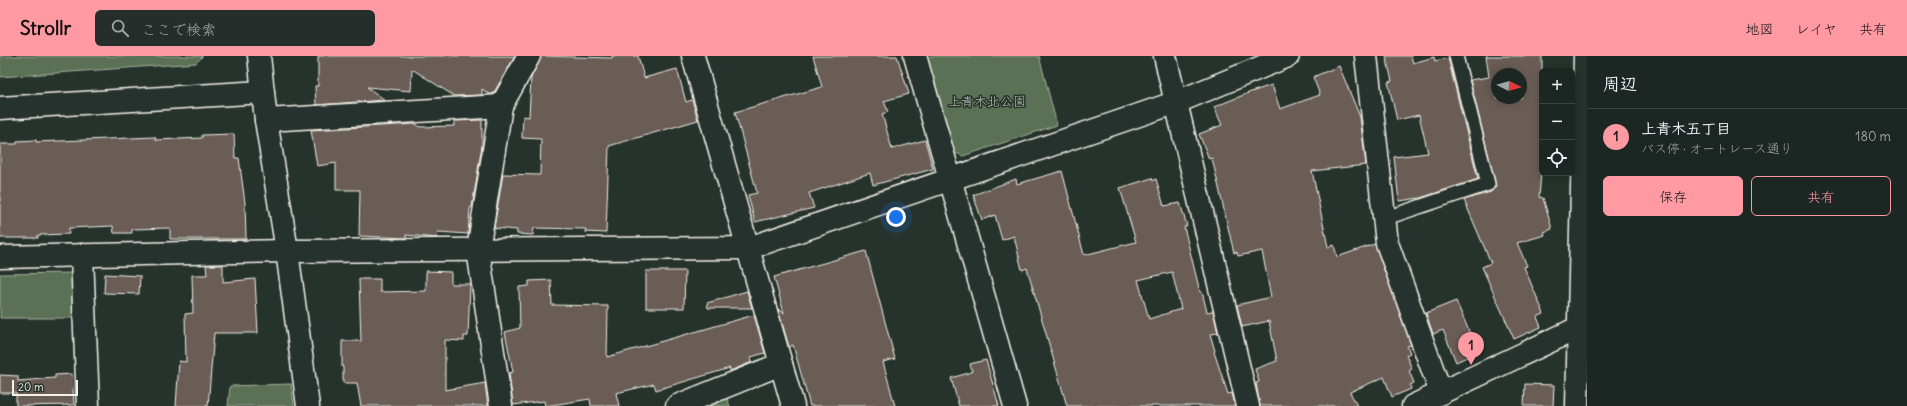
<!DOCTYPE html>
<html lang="ja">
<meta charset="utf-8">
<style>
:root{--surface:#1c2622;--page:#252e2a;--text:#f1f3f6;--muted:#a0a5a5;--line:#3a4340;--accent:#ff9aa2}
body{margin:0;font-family:Delius,"Klee One",sans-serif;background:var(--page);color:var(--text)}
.controls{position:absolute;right:12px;top:12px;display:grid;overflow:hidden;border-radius:6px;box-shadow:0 2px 10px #0003}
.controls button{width:36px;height:36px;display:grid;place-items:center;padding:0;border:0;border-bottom:1px solid var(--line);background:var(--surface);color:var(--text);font:20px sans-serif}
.compass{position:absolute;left:1491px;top:12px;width:36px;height:36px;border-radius:50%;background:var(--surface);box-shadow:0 2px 10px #0003;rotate:96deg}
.scale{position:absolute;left:12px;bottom:10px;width:66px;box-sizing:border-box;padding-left:4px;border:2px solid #f4f1e8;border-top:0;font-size:11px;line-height:14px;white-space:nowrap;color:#f4f1e8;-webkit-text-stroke:3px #26332d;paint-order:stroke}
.you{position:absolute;left:896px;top:161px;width:14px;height:14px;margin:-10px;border:3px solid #fff;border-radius:50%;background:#1a73e8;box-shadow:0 0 0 6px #1a73e833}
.badge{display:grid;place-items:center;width:26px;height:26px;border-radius:50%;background:var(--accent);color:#111;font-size:13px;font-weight:700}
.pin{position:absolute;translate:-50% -33px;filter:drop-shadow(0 1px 2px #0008)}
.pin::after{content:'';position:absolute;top:21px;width:14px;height:12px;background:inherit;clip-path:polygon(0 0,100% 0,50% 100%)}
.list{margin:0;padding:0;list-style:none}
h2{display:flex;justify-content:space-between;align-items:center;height:52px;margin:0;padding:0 16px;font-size:17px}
h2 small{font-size:13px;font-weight:400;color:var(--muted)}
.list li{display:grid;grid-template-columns:26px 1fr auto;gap:12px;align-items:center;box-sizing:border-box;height:56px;padding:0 16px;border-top:1px solid var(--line)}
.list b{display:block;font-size:15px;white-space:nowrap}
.list p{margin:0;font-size:13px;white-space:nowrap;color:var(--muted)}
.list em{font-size:13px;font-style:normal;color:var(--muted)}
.actions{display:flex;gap:8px;padding:12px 16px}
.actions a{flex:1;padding:9px 0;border:1px solid var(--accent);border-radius:6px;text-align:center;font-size:14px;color:var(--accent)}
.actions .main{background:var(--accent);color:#111}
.icon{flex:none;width:22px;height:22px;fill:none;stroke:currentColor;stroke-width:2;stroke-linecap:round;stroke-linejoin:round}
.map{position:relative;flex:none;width:1587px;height:350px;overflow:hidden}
header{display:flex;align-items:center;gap:24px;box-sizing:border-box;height:56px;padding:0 20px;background:var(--accent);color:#111}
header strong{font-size:19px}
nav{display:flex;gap:22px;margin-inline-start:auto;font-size:14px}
.search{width:280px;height:36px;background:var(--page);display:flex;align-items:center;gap:10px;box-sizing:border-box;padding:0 14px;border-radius:6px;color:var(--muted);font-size:15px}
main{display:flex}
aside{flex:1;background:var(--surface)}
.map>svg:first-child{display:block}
.green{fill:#5a7155;stroke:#a7b19e}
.building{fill:#695d57;stroke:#f4f1e8;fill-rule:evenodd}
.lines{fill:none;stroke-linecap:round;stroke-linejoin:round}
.lane-casing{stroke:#f4f1e8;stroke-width:16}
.street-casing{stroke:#f4f1e8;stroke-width:25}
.secondary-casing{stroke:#f4f1e8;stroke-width:25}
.lane{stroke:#26332d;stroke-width:13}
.street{stroke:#26332d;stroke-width:22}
.secondary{stroke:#26332d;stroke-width:22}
.labels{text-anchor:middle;stroke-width:3;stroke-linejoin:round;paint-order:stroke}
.park-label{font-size:13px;fill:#b6bead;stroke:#26332d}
</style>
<header>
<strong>Strollr</strong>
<div class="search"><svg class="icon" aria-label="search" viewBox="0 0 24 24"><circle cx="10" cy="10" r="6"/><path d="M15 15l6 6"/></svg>ここで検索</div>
<nav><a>地図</a><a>レイヤ</a><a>共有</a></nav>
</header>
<main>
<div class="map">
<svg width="1587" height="350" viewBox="0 0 1587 350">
<rect width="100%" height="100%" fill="#26332d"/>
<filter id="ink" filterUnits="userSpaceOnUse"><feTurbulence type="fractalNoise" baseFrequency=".025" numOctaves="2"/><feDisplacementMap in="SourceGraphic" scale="8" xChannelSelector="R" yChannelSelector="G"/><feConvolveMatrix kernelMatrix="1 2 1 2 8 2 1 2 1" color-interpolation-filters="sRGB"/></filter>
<g filter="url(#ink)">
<!-- green -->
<g class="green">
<path d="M0,0H203L196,7L0,21Z"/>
<path d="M927,0H1039L1057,69L963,100L953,96Z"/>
<path d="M73,217V262H0V218Z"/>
<path d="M291,328L294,350H228L230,330Z"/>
<path d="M727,342L730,350H708Z"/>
</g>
<!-- building -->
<g class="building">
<path d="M318,0H515L493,38H489L482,33V39L454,40L412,13L411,35L367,31L385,44L316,49L315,30H318Z"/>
<path d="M541,0L612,2V0H638L644,22L677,13L686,46L692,44L698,64L609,90L606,177L585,176L586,173L534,172L533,179L517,178V174L494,172L503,118L540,119L541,83L522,82L523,60L529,61L531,22Z"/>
<path d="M813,0H897L909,38L884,45L888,56L882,58L892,93L925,84L933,113L873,129L870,117L809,137L814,152L755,166L748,139L757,137L735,56L822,31Z"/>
<path d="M1386,0H1411L1413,7L1434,1L1435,5L1448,2L1478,123L1420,142L1399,145L1394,101L1428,97L1419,59L1397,64L1388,26L1392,25Z"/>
<path d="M1486,0H1542V105L1539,141L1543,142L1552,173L1544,176L1545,179L1517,187L1527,210L1524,211L1544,258L1537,261L1541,271L1514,283L1482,211L1491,207L1464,144L1491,136L1496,130L1470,24L1489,21ZM1497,18H1521V42H1497Z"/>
<path d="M1339,10L1360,61L1366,109L1312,115L1328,191L1334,189L1337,201L1375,188L1411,289L1407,290L1410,297L1406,299L1412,313L1409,315L1414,327L1410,329L1411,333L1392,341L1384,321L1350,336L1357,350H1260L1256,327L1259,326L1255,313L1277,305L1269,265L1242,271L1237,249L1271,241L1262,195L1238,200L1237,196L1234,197L1212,102L1209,103L1199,78L1222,69L1214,51L1251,36L1272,29L1280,53L1320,39L1313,21Z"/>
<path d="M482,64V89L472,151L470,152L468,178L438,176L437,182L406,179V182L359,180L360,134H336V107L317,110L311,74L416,68L420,71L454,70V65Z"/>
<path d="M234,78L235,102H239L245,147L246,183H170V172L132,173V177H114L113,170L69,172V178L38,179V182H0V88H17V85L36,84V86L155,81L156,84L202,82V79Z"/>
<path d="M1062,115L1084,199L1136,186L1120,132L1152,122L1153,125L1156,123L1164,150L1180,147L1187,170L1184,171L1200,236H1202L1207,256L1213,255L1218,277L1210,278L1215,295L1214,296L1228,338L1232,337L1235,350H1067L1027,212L1022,214L1014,180L1002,184L995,159L982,164L973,139L1016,123L1017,128ZM1172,216L1181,253L1149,263L1138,224Z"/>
<path d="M866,195L895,303L883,306L895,350H810L793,289L789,291L778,253L784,257L774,221Z"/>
<path d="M206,209H223V226L255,223L258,277H214L208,350H176L179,305L186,306L185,258L193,257L192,219H207Z"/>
<path d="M426,215L451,216V228H470L468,280H464V285L445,284V334L485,327L488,350H361L357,327H343V311H342V285H361L359,223H380V236L426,235Z"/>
<path d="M646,215H685L684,252H646Z"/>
<path d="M105,218L140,220L139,238L104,237Z"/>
<path d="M551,224L552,249L608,250L607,301L754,259L765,297L751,301L752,306L730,315V312L656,334L654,328L616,337L619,350H591L590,343L545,350L544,345L513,349L509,317L513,316L505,276L520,272L519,231L529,230V225Z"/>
<path d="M747,235L752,252H708L707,247Z"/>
<path d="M1456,245L1478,296L1456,306L1443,274L1433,278L1426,257Z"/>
<path d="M986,304L999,350H959L951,322L972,316L970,308Z"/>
<path d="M72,318L74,349L16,350V337H0V319L18,320V325L55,322V319Z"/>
<path d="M1525,328L1554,329L1553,350H1524Z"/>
</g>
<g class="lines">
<!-- lane casing -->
<g class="lane-casing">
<path id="lane" d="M1383,163L1488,128L1456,0"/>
</g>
<!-- street casing -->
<g class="street-casing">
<g id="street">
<path d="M915,0L1015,350"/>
<path d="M1366,0L1387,187L1441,337"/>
<path d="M266,64L501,50"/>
<path d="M82,199L88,350"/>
<path d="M781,308L793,350"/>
<path d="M501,350L478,194L501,50L529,0"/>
<path d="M677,350L781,308L693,0"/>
</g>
</g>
<!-- secondary casing -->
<g class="secondary-casing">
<g id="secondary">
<path d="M259,0L266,64L287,195L308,350"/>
<path d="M1165,0L1248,350"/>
<path d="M0,52L263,36"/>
<path d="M0,201L287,195L749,192L1177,46L1288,0"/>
<path d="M1413,350L1578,272"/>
<path d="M1577,350L1585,0"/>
</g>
</g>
<!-- lane -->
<use href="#lane" class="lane"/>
<!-- street -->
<use href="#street" class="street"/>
<!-- secondary -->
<use href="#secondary" class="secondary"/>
</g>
</g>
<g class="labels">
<!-- park labels -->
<g class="park-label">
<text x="987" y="50">上青木北公園</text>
</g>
</g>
</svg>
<div class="controls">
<button>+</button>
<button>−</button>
<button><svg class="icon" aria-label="locate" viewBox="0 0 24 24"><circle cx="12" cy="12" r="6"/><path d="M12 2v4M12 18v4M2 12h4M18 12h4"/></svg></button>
</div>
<svg class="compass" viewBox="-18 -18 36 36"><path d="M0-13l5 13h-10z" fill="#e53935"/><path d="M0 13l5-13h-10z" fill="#a0a5a5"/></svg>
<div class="scale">20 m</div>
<div class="you"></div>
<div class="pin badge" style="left:1471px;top:309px">1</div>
</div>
<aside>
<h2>周辺<small></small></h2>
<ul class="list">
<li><span class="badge">1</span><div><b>上青木五丁目</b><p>バス停 · オートレース通り</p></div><em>180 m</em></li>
</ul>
<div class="actions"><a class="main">保存</a><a>共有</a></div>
</aside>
</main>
